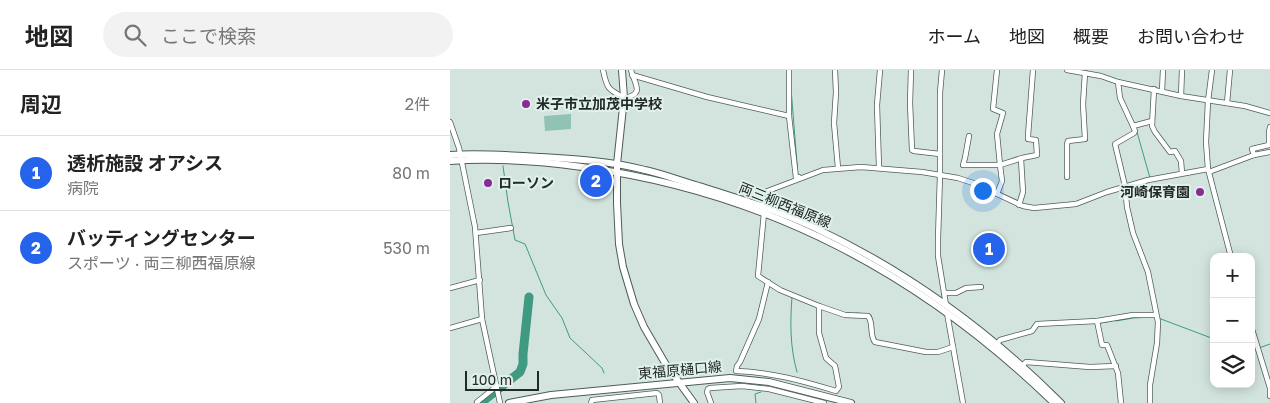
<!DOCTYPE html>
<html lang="ja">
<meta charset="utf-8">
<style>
:root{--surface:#fff;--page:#f2f2f2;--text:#222;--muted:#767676;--line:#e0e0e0;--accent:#2563eb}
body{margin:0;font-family:"Golos Text","Noto Sans JP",sans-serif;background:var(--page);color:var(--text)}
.controls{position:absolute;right:15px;bottom:15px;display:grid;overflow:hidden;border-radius:10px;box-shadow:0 2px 12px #0003}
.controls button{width:45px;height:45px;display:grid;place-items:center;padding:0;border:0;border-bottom:1px solid var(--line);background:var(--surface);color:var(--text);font:25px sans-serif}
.scale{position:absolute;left:15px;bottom:12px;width:74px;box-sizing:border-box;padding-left:5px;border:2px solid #232927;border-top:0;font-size:14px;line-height:18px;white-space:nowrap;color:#232927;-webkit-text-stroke:4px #e0f1eb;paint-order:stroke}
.you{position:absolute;left:532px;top:120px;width:18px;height:18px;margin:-12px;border:4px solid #fff;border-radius:50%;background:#1a73e8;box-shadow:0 0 0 8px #1a73e833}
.badge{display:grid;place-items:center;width:32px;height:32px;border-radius:50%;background:var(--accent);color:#fff;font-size:16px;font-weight:700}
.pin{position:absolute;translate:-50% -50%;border:2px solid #fff;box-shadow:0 1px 5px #0006}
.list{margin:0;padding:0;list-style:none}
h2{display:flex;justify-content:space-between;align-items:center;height:65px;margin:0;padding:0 20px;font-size:21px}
h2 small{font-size:16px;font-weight:400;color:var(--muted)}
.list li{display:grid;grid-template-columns:32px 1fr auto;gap:15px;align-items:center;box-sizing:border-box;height:75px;padding:0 20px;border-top:1px solid var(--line)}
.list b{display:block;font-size:19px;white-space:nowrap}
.list p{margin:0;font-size:16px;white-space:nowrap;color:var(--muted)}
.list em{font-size:16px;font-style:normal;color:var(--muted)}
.icon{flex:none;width:28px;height:28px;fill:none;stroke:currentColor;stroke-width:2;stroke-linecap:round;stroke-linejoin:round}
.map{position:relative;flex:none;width:820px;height:333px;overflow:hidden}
header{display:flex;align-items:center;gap:30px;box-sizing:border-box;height:70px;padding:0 25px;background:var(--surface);border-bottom:1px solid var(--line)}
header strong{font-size:24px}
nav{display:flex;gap:28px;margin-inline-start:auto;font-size:18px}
.search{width:350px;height:45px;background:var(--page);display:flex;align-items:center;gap:12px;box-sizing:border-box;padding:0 18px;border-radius:28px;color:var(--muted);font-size:19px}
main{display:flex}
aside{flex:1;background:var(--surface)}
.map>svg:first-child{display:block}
.green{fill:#90c3b3}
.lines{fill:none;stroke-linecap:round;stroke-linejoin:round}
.stream{stroke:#409a82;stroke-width:1}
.river{stroke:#409a82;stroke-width:9}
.street-casing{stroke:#4e5d58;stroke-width:6}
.secondary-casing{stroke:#4e5d58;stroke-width:8}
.street{stroke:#fff;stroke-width:4.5}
.secondary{stroke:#fff;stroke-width:6}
.poi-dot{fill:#892b95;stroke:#e0f1eb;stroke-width:2}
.labels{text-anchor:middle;stroke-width:4;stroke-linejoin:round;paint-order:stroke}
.poi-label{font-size:14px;font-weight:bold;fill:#232927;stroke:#e0f1eb;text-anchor:start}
.street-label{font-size:14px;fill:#232927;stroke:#e0f1eb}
</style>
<header>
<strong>地図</strong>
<div class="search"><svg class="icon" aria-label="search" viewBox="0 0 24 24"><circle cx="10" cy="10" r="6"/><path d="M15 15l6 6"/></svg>ここで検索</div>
<nav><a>ホーム</a><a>地図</a><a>概要</a><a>お問い合わせ</a></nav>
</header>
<main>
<aside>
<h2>周辺<small>2件</small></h2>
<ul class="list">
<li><span class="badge">1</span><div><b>透析施設 オアシス</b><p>病院</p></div><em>80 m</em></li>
<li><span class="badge">2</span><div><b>バッティングセンター</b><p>スポーツ · 両三柳西福原線</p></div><em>530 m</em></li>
</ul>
</aside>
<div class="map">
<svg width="820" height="333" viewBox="0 0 820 333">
<rect width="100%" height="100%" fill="#d3e4de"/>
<!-- green -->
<path class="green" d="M121,44V59L95,61L94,46Z"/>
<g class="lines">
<!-- stream -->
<g class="stream">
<path d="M341,18L348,106"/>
<path d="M687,62L700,108"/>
<path d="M53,96L58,132L65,170L75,174L96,225L112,248L120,268L152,298L154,303"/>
<path d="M342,227C340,253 340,277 347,302"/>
<path d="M406,243L417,244L421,245L423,253"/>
<path d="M666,251L683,248L701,247L711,249L764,269"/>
<path d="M651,253L662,251"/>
<path d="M809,278L820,274"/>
<path d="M306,333L305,324L311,322"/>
</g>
<!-- river -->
<path class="river" d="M33,331L70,302L73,294V284L79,227"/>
<!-- street casing -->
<g class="street-casing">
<g id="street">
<path d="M153,0C157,19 158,19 174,28C195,24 185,15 181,0"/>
<path d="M339,0V46L346,108L349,107"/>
<path d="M385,0L386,22L384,53L388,98"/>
<path d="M461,0L460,33L462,80L464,81L490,84"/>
<path d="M492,0L490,23V104L488,169V186L496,235"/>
<path d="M547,0L543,39L553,43L547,64L550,95L572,88L587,85L586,70L578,69V66L583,0"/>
<path d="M617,0L651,6L668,12L731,26L795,36L820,43"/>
<path d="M762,0L758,31L756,72L758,99L781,187"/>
<path d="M182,5L257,27L339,46"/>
<path d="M668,12L670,28L683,56L702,51"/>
<path d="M704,19L702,56L705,62L720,82L725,81L731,91L732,103"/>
<path d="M712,21L713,0"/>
<path d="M731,26L732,0"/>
<path d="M777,33L780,0"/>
<path d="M0,52L9,78L25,157L32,249L50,333"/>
<path d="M683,56L685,61L684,63L665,74L675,116L677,137L683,163L698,202L708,252L707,273L700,315V333"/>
<path d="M519,66L515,88L513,95H550L552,111L547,124"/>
<path d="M804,85L802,79L819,75V62L820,57"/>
<path d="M429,98L427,35L430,0"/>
<path d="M759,102L804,85L820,82"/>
<path d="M617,107V74L618,71L635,69L633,34L635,3"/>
<path d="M569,135L573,122L571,89"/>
<path d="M26,163L61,158"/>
<path d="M318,212L309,249L290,292L287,296L286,301C321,302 353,311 386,321L389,317L385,296L376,288L369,263V236"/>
<path d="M0,218L30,210"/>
<path d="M494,223H506L516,218L531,217"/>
<path d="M497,243L513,333"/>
<path d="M801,256L820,318V326"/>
<path d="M0,258L32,249"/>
<path d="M547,274L550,270L582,261L587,254L647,251"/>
<path d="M503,277L488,282H476L425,272C419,265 424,253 418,246L395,245L369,236L330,220L308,206L314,143L313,125L315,122L373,100L411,97L472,102L508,108L526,114L573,136L584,138L626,134L657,122L698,110L758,99"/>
<path d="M572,296L576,292L640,297L666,296"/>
<path d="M27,332L47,316"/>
<path d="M141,333L142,330L207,323L209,325L210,333"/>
<path d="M261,333L257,322L258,319L260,318L292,316L319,319L374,333"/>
<path d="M671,333L668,303L657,275H652L647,251L683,245H706"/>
</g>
</g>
<!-- secondary casing -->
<g class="secondary-casing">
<g id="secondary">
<path d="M172,0L174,28L167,94V133L169,174L173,197L184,234L194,257L215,293L244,333"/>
<path d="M0,85C30,83 60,85 90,87C125,89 161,91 195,100C213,104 231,111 249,116C287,128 327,140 363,157C455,200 539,261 611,333"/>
<path d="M0,91C44,88 89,91 132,97C317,122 471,204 604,333"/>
<path d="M59,333L101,325L280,308L319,312L401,333"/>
</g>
</g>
<!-- street -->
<use href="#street" class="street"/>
<!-- secondary -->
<use href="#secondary" class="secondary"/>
</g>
<!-- markers -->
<g class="poi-dot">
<circle cx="76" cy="34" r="5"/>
<circle cx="38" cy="113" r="5"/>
<circle cx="750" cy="122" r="5"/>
</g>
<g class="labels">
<!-- poi labels -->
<g class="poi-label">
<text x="86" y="39">米子市立加茂中学校</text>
<text x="48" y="118">ローソン</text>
<text x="740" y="127" text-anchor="end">河崎保育園</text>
</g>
<!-- street labels -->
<g class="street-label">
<text transform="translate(335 135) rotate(22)" y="5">両三柳西福原線</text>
<text transform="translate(230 300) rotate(-5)" y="5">東福原樋口線</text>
</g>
</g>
</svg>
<div class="controls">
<button>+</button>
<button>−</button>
<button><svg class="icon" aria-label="layers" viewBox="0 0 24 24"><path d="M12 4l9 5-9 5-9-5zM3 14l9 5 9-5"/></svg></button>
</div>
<div class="scale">100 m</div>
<div class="you"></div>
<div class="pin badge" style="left:539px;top:179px">1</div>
<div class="pin badge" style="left:146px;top:111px">2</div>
</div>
</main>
